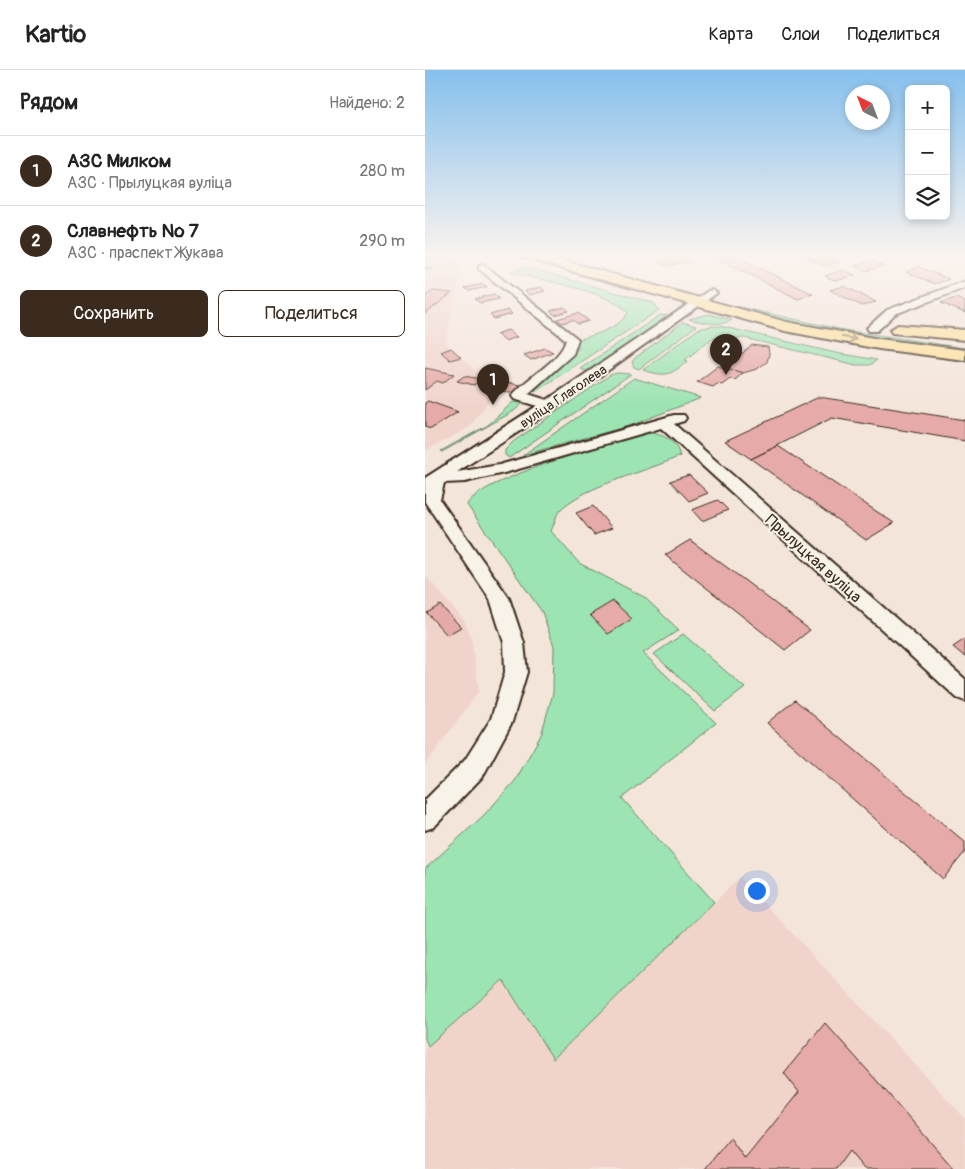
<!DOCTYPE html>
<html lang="ru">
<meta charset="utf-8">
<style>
:root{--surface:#fff;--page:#f6f6f6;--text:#222;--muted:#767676;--line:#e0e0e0;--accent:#3b2a1e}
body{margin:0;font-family:Pangolin,sans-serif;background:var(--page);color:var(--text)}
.controls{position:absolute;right:15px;top:15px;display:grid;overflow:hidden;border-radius:8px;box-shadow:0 2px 8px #0003}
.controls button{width:45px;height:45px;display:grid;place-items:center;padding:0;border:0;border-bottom:1px solid var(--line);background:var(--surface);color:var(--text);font:25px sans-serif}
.compass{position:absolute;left:420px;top:15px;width:45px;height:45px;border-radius:50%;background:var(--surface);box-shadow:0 2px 8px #0003;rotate:318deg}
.you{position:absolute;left:331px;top:820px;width:18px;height:18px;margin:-12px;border:4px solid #fff;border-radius:50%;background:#1a73e8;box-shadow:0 0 0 8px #1a73e833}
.badge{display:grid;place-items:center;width:32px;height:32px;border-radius:50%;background:var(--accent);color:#fff;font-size:16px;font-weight:700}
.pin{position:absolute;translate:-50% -41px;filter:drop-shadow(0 1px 2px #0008)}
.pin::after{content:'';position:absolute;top:26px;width:18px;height:15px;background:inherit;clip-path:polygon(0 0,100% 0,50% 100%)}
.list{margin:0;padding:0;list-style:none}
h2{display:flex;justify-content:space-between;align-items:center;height:65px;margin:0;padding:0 20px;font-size:21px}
h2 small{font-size:16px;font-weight:400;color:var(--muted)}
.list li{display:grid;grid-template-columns:32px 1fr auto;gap:15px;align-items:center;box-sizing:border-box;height:70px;padding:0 20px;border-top:1px solid var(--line)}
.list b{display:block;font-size:19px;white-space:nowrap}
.list p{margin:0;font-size:16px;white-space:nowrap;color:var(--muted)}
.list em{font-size:16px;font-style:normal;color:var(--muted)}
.actions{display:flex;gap:10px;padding:15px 20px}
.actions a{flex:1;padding:11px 0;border:1px solid var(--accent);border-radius:8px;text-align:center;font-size:18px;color:var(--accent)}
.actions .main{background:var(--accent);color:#fff}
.icon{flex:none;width:28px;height:28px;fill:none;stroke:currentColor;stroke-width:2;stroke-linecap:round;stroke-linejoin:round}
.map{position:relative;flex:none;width:540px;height:1099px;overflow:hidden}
header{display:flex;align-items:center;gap:30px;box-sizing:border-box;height:70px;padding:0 25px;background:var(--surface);border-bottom:1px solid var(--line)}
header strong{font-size:24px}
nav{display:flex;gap:28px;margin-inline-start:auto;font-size:18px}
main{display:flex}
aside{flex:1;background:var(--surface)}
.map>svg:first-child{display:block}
.built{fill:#f0d4cc}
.green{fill:#9ce4b2;stroke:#6c8768}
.building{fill:#e6aba8;stroke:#3b2a1e}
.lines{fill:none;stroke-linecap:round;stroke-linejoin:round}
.minor-casing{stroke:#3b2a1e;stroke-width:4}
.major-casing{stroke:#3b2a1e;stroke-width:4}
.minor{fill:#f7f3e8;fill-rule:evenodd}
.major{fill:#fdde96;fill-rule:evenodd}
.rail{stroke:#3b2a1e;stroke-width:2}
.oneway{stroke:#9c845a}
.labels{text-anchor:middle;stroke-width:4;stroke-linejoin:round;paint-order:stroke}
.far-street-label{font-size:14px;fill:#3b2a1e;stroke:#f7f3e8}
.street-label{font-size:16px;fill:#3b2a1e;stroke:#f7f3e8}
</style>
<header>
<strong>Kartio</strong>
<nav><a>Карта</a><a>Слои</a><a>Поделиться</a></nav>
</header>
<main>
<aside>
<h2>Рядом<small>Найдено: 2</small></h2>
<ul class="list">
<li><span class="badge">1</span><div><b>АЗС Милком</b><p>АЗС · Прылуцкая вуліца</p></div><em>280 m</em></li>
<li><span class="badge">2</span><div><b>Славнефть № 7</b><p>АЗС · праспект Жукава</p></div><em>290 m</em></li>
</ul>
<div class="actions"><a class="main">Сохранить</a><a>Поделиться</a></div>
</aside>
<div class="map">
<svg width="540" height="1099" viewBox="0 0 540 1099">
<rect width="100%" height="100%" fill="#f4e5db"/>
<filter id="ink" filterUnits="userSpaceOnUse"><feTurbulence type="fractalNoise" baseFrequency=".02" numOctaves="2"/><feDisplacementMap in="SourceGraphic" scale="10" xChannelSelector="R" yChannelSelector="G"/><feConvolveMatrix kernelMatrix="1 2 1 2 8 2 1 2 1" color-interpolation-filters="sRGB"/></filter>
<g filter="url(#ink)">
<!-- built -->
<g class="built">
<path d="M0,184H22L37,196L21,273L53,303L84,311L70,322L45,357L0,381Z"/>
<path d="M0,505L39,550L46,566L54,621L0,695Z"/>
<path d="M315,807L540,1048V1099H0V978L79,910L128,989Z"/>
</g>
<!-- green -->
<g class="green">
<path d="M100,197L229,233L234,240L110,322L104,319L154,278L149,271C168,265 192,260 203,243C188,222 112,209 85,202Z"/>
<path d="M296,233L419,260L540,278V280C456,270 373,256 292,234Z"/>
<path d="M284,244L307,250C297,257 275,252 264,249Z"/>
<path d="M235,245L243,246L164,302L155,299Z"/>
<path d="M258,252L271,256L214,299L209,297L207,292L210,288Z"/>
<path d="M287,256H295L411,283L452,290L445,295H431L319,268L286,269L260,290L263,291C244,306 241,307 218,300L273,259Z"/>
<path d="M192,303L206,304L84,388L80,385V380L89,371L185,305Z"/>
<path d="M209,308L276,328L207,355L98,385Z"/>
<path d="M88,332L98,333L89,341L17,382L16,381L63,355Z"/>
<path d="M224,363C239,364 251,371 255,386C222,402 160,415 135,440C131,445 129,455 126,461L154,493L219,527L254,560L218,583L291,653L197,728L289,832L128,989L78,910L3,976L0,969V799L59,745L90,711L116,665L128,623L129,576L117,542L42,435C51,410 193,370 224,363Z"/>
<path d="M258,564L320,618L290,641L229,584Z"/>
</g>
<!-- building -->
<g class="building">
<path d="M284,184H306L388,224L373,229Z"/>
<path d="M373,184H396L414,192L400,196Z"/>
<path d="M257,186L264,191L241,196L233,192Z"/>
<path d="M446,191L458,196L441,201L430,196Z"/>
<path d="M494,197L524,209L510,214L481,202Z"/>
<path d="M418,200L430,205L411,211L400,206Z"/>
<path d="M58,214L62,217L44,221L40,218Z"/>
<path d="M419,216L451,232L437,236L405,220Z"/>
<path d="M116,217L120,221L104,225L100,221Z"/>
<path d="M8,221L27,223L0,244V227Z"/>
<path d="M69,224L74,229L55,233L50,229Z"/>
<path d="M531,228L540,232V243L516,233Z"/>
<path d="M139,237L144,241L130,245L125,241Z"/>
<path d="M83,240L87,244L69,249L65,245Z"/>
<path d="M153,243L164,251L153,254L148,250L137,253L132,249Z"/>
<path d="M83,260L92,267L80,271L71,264Z"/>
<path d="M327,275L343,277L344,284L342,292L332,299L318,303L301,298Z"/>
<path d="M26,278L36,287L25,290L16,282Z"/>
<path d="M120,278L128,282L106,290L99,285Z"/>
<path d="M293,296L318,303L310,310L305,309L297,315L292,314L288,317L272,312Z"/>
<path d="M0,298L29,304L18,313L12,311L0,320Z"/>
<path d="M39,306L56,309L49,315L32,311Z"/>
<path d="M83,312L89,314L96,315L87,323L74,320Z"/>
<path d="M394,327L540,350V371L407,348L326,389L300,371Z"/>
<path d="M3,331L28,340L33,342L6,359L0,357V333Z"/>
<path d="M353,376L380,394L469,453L441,470L326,389Z"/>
<path d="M264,405L283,423L264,431L245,411Z"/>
<path d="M293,430L303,440L277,451L267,440Z"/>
<path d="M168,436L187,458L169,465L151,443Z"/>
<path d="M265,470L319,510L385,560L360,580L240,485Z"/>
<path d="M188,531L207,549L183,564L165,545Z"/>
<path d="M15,535L36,557L22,565L2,543Z"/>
<path d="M540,569V587L528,577Z"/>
<path d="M370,630L540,772V782L518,809L342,653Z"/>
<path d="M400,953L452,1011L529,1099H439L424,1081L411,1099H280L305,1068L320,1089L374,1022L359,1003Z"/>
</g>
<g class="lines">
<!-- minor casing -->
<g class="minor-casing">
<g id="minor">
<path d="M58,194L153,269L148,284L103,324L122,330L283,221L287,220L292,223L130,338L32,402L74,395L249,345H259L261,348L259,351L249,354L540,609V631L532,628L236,358L83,402L40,412L19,413L15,430L84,528L99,573L102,602L87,652L58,706L9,757L0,760V730L40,690L66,649L80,602L79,573L65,529L0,432V408L112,336L89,329L87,326C101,307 135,292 141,270L54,199V195Z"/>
<path d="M540,211V218L470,244L452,261H444L442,258L462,240Z"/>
</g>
</g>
<!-- major casing -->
<g class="major-casing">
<g id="major">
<path d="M95,184H114L362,252L454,269L540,280V290L454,279L360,261L96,187Z"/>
<path d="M473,255L540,260V270L467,263L465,260Z"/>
</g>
</g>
<!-- minor -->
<use href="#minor" class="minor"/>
<!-- major -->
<use href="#major" class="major"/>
<!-- rail -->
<path class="rail" d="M0,198L7,199"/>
</g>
<!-- one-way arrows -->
<defs><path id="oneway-shaft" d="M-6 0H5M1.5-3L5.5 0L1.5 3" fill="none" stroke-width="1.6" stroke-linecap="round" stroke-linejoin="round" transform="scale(1.25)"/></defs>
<use class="oneway" href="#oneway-shaft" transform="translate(424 268) rotate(10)"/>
</g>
<!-- sky -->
<linearGradient id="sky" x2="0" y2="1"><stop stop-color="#86c0ed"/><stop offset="0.55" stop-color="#faf3ef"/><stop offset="1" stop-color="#faf3ef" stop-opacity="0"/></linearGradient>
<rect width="540" height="337" fill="url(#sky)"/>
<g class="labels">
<!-- far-street labels -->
<g class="far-street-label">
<text transform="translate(138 326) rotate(-34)" y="5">вуліца Глаголева</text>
</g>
<!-- street labels -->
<g class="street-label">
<text transform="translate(389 488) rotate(42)" y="6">Прылуцкая вуліца</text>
</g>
</g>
</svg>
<div class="controls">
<button>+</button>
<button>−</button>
<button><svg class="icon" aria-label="layers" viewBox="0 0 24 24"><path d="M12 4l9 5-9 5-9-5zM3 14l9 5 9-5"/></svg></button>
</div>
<svg class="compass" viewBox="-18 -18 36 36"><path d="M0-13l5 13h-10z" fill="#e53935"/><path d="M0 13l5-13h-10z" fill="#767676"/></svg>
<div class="you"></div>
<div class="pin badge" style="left:68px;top:335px">1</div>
<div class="pin badge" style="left:301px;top:305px">2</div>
</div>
</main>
